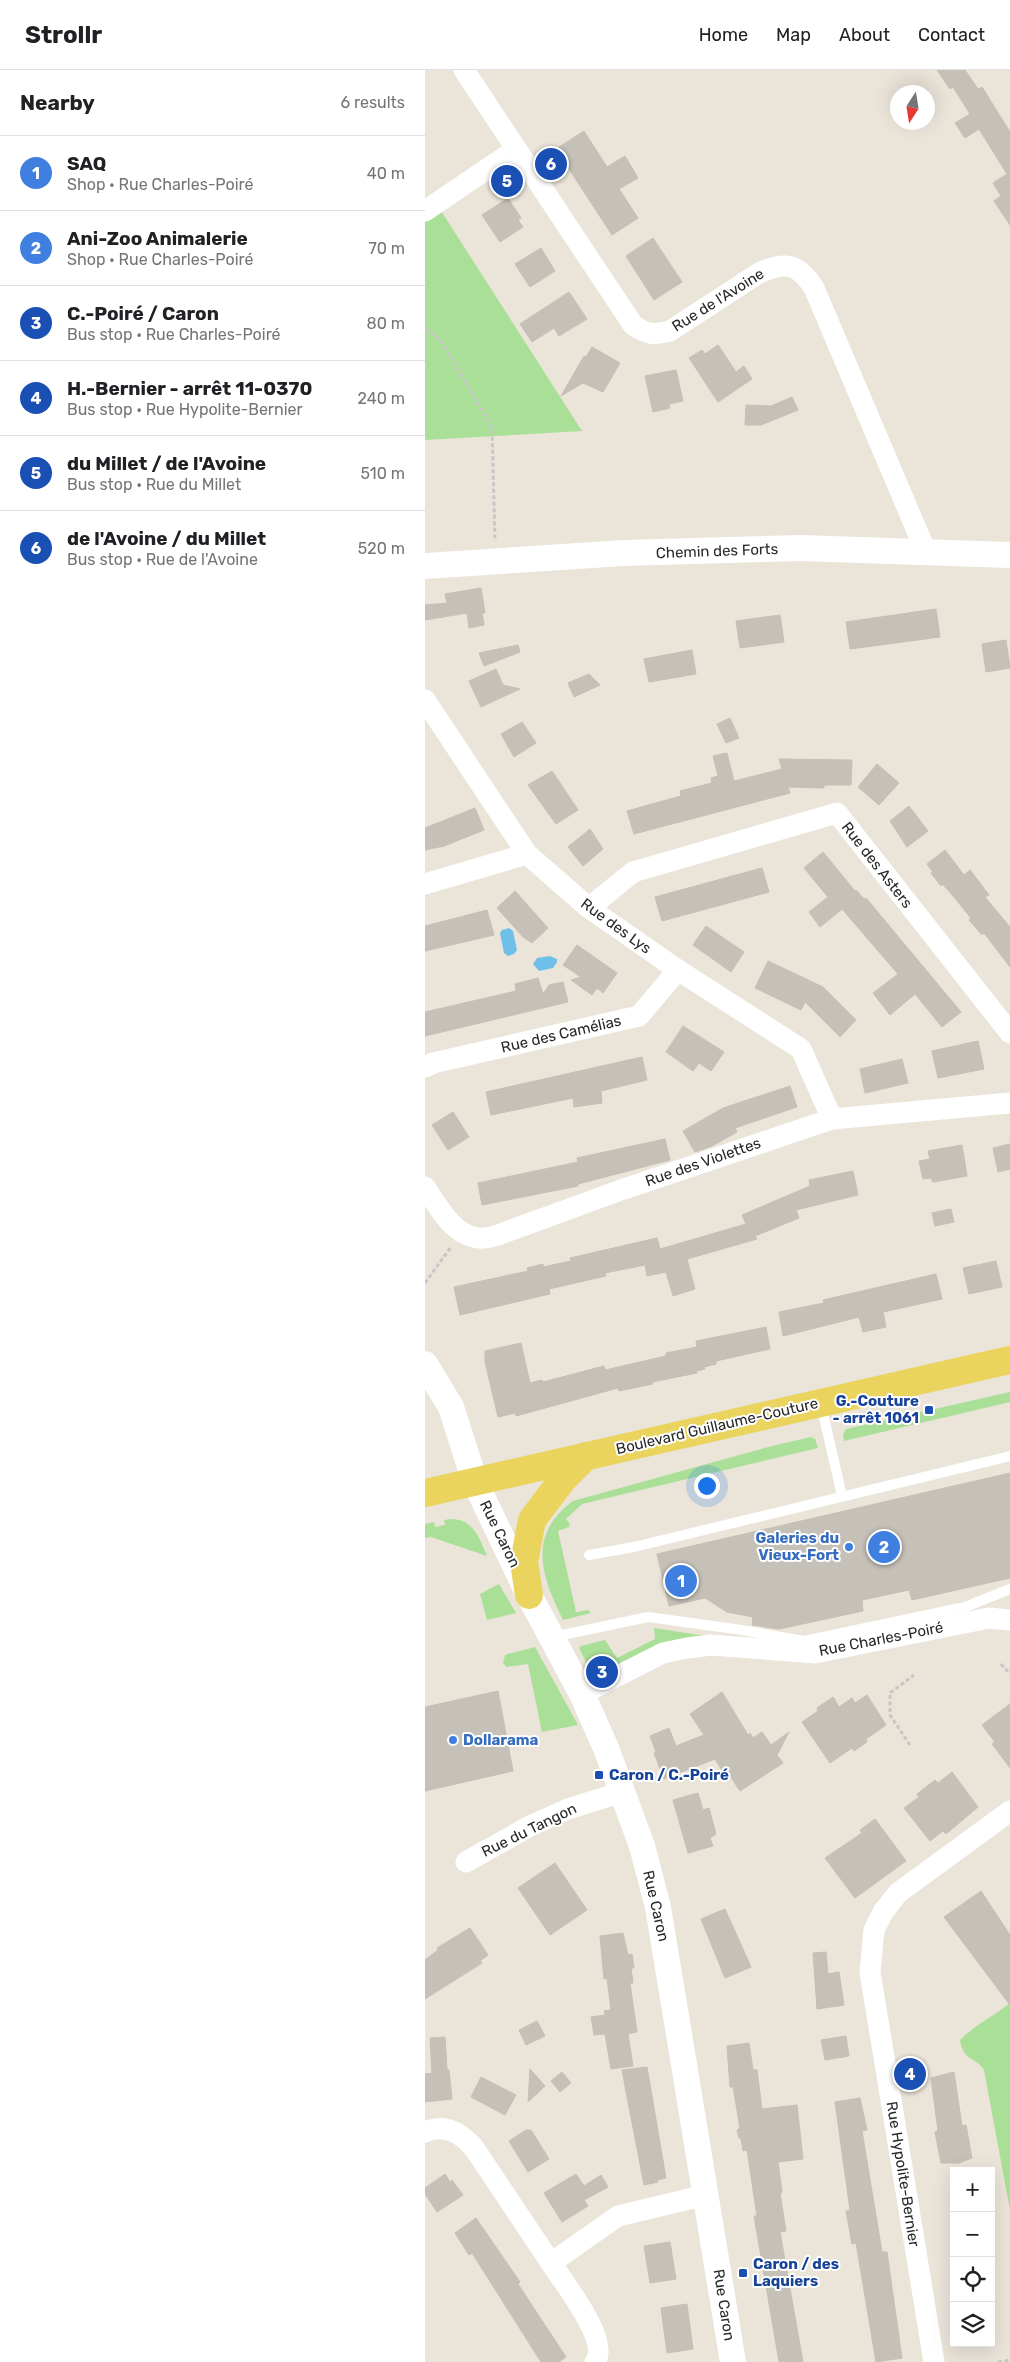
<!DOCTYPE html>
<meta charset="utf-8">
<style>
:root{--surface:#fff;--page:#f6f6f6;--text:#202124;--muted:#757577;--line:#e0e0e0;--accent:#111827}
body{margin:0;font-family:Rubik,sans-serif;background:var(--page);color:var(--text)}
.controls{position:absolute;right:15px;bottom:15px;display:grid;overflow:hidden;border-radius:0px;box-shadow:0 5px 20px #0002}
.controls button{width:45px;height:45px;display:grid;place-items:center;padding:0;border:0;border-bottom:1px solid var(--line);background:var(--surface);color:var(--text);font:25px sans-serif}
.compass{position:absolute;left:465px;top:15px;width:45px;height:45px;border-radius:50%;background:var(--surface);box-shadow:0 5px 20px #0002;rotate:192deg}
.you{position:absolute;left:281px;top:1415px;width:18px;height:18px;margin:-12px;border:4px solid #fff;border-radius:50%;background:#1a73e8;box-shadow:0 0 0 8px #1a73e833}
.badge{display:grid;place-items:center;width:32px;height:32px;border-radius:50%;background:var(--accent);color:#fff;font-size:16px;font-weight:700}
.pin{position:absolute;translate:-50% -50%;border:2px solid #fff;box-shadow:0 1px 5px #0006}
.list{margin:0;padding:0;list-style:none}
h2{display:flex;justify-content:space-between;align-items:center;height:65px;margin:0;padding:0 20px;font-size:21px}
h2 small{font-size:16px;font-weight:400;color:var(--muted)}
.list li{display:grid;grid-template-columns:32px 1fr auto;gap:15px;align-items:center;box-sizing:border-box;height:75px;padding:0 20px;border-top:1px solid var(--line)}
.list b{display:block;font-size:19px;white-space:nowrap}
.list p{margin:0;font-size:16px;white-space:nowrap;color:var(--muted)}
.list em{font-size:16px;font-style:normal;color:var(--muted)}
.icon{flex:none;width:28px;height:28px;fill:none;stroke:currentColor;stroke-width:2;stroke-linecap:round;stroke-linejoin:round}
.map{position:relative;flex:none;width:585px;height:2292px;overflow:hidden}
header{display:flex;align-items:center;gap:30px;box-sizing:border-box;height:70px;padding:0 25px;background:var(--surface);border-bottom:1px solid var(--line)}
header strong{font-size:24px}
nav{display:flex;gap:28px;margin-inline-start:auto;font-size:18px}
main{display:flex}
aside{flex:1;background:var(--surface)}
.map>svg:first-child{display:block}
.green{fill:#aadf97}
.water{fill:#6fc0e9}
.building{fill:#c5c1b9;stroke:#c5c0b3}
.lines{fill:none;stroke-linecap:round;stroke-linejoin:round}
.path{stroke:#c7c7c7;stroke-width:3;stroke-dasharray:4 2.5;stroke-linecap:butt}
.service{stroke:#fff;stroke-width:10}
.minor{stroke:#fff;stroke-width:21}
.tertiary{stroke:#fff;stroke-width:26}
.primary{stroke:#ead45e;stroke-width:28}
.transit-dot{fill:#1a4fb4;stroke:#fff;stroke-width:2}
.shop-dot{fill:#3f7fe0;stroke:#fff;stroke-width:2}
.labels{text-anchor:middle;stroke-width:4;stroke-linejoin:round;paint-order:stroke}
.street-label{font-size:15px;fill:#282828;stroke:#fff}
.transit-label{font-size:15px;font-weight:bold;fill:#164399;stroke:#fff;text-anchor:start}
.shop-label{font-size:15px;font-weight:bold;fill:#366cbe;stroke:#fff;text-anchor:end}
</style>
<header>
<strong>Strollr</strong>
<nav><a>Home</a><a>Map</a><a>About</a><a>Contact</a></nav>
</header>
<main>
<aside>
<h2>Nearby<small>6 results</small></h2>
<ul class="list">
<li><span class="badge" style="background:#3f7fe0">1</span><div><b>SAQ</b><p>Shop · Rue Charles-Poiré</p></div><em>40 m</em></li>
<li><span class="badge" style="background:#3f7fe0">2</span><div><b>Ani-Zoo Animalerie</b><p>Shop · Rue Charles-Poiré</p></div><em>70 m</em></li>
<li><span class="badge" style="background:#1a4fb4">3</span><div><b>C.-Poiré / Caron</b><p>Bus stop · Rue Charles-Poiré</p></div><em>80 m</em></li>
<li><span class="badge" style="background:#1a4fb4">4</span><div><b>H.-Bernier - arrêt 11-0370</b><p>Bus stop · Rue Hypolite-Bernier</p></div><em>240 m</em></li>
<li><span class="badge" style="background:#1a4fb4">5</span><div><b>du Millet / de l'Avoine</b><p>Bus stop · Rue du Millet</p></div><em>510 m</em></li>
<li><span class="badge" style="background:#1a4fb4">6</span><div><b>de l'Avoine / du Millet</b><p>Bus stop · Rue de l'Avoine</p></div><em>520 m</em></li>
</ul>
</aside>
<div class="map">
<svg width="585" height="2292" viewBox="0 0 585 2292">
<rect width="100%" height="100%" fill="#eae4d9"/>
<!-- green -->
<g class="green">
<path d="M11,133L157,361L0,370V141Z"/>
<path d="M585,1322V1332L419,1371L418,1365L421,1359Z"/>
<path d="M386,1367L390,1369L393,1378L157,1434L141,1449L145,1454L144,1457L133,1461L151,1542L163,1540L166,1543L138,1550C116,1505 102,1465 148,1431L347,1376Z"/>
<path d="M27,1449C49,1450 54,1468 62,1486L6,1467L0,1468V1454L9,1452L10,1457L20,1455L19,1450Z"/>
<path d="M74,1514L91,1543L62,1550L55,1524Z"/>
<path d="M229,1558L287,1567L172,1606L167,1604L154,1578L156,1576L180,1570L192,1588L230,1569Z"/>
<path d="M110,1577L153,1655L117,1662L103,1594L82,1597L78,1593L80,1585L83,1584Z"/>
<path d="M585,1933V2140L559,2000C552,1987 538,1992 535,1970C550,1955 569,1946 585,1933Z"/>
</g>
<!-- water -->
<g class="water">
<path d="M84,858L88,861L92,880L89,884L83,886L79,883L75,863L77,860Z"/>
<path d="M125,886L132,889V892L128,898L114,901L108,894L112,888Z"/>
</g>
<!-- building -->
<g class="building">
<path d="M512,0H540L553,19L557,17L585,62V155L569,131L576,126L568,113L582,104L554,59L540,68L530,53L545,44L528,17L525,19Z"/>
<path d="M159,61L182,97L200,86L213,108L194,119L213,148L187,165L131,79Z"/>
<path d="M83,128L96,148L93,150L98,157L75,172L57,145Z"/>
<path d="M228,168L257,212L229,230L201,186Z"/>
<path d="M116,178L130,201L105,217L90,194Z"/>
<path d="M144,222L162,249L134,266L129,258L107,272L95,254Z"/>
<path d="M293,275L311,302L319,296L327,309L293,332L264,288L277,280L280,284Z"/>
<path d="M167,277L195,293L178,322L158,313L136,326L159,286L161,287Z"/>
<path d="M251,300L258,331L244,334L245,338L228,342L220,306Z"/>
<path d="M367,327L373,340L336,355H320L321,335L346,336Z"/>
<path d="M56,518L60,543H57L59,555L44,558L42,543L0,550V535L22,533L20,524Z"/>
<path d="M511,539L515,567L425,579L421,552Z"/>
<path d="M355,545L359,572L315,578L311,551Z"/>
<path d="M581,570L585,598L561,602L557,574Z"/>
<path d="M93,575L95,582L59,596L54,583Z"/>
<path d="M267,580L271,604L224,612L219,589Z"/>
<path d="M71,599L78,615L95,619L56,637L44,611Z"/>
<path d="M164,604L175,615L149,627L143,613Z"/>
<path d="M305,648L314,668L301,673L292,654Z"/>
<path d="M97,652L111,673L89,687L76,664Z"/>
<path d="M302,683L309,711L357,699L354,689L427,690L426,715H399V718L363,717L365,723L209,764L202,741L256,726L255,721L287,713L286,708L293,706L288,686Z"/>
<path d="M452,694L474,713L454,735L433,717Z"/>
<path d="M127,701L153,740L131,754L103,715Z"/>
<path d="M484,736L503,761L482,777L465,751Z"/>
<path d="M50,738L59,760L19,776L0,780V758Z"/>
<path d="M165,759L178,779L158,796L143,777Z"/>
<path d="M520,780L539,805L545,800L564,825L560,827L585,857V897L559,863L557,865L544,850L546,848L524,821L517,814L516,816L506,803L508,802L502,794Z"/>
<path d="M398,782L430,821L431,820L439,829L441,828L536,942L517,957L490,924L465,945L448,923L473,904L417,839L395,857L384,842L403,827L379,798Z"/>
<path d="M337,798L344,822L237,851L230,827Z"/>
<path d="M90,821L123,858L107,873L98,867L72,838Z"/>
<path d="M62,840L69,865L0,881V856Z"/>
<path d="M281,856L319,882L306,902L268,875Z"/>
<path d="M152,875L192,903L178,923L172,918L167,925L146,910L156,907L138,895Z"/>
<path d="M343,891L398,917L431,950L415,967L380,932L376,940L330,918Z"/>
<path d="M113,908L118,924L124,915L138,912L143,932L0,966V942L91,921L90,914Z"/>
<path d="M258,956L299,982L286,1001L274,993L268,1001L241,982Z"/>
<path d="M553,971L559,999L513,1008L507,981Z"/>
<path d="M217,987L222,1010L176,1021L177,1033L149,1037L148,1028L66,1045L61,1022Z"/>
<path d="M477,989L483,1013L440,1023L435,999Z"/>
<path d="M365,1016L372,1037L310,1058L312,1062L287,1076L270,1082L258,1061L298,1038Z"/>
<path d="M28,1042L44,1067L23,1080L7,1055Z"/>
<path d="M240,1069L245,1090L153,1114V1116L57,1135L53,1113L153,1092L152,1088Z"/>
<path d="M585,1074V1099L573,1102L568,1078Z"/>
<path d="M537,1075L542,1106L508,1112L506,1108L498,1109L494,1091L505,1089L503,1081Z"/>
<path d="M428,1101L433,1125L371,1140L374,1148L330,1166L332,1169L262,1189L270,1219L248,1226L241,1202L222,1206L220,1195L180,1203L181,1206L124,1219L125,1224L35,1245L29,1217L103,1201L102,1198L118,1194V1197L146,1191L145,1188L232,1168L235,1179L321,1154L317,1145L385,1116L384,1110Z"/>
<path d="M526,1139L529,1152L510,1156L507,1143Z"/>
<path d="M571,1191L577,1217L544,1224L538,1198Z"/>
<path d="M511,1204L517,1229L458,1242L461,1257L438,1262L434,1247L358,1266L354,1242L399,1233L398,1230Z"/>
<path d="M341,1257L345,1279L291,1291V1294L279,1297L280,1299L271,1301L272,1303L227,1312L228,1314L194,1321L193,1318L91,1346L90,1343L73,1347L60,1292V1281L96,1273L105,1313L117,1310L118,1312L179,1296L180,1300L241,1286V1283L272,1277L271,1271Z"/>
<path d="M585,1403V1508L487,1530L484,1520L437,1530L438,1541L354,1559L327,1555L328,1547L302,1542L280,1528L244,1536L232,1484Z"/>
<path d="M73,1621L88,1701L0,1721V1637Z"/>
<path d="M297,1622L323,1665L325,1663L328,1668L337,1662L346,1675L364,1662L352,1685L358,1693L315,1721L301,1700L298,1702L290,1689L239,1709L229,1683L231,1682L225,1666L244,1658L251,1676L279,1665L265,1644Z"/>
<path d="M442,1625L461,1655L441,1669L442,1672L429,1681L427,1678L405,1693L377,1652L393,1641L392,1638L408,1627L414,1637L427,1628L430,1633Z"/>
<path d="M585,1634V1698L567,1674L570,1672L557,1655Z"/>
<path d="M527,1702L553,1737L521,1764L518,1761L505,1771L479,1738L494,1727L492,1724L510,1710L513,1713Z"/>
<path d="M273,1723L278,1740L284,1738L291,1764L285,1768L288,1776L263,1783L248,1730Z"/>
<path d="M450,1749L481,1791L430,1828L400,1788L437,1763L435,1760Z"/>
<path d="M130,1793L162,1840L125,1865L93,1818Z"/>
<path d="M556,1821L585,1865V1935L519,1847Z"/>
<path d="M300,1839L326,1897L300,1908L276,1849Z"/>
<path d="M45,1858L63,1885L55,1891L57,1893L0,1929V1890L13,1880L12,1878Z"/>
<path d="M198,1863L203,1885L207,1884L209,1898H206L208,1913H205L212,1962L203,1964L208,1996L186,1999L180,1964L169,1965L166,1947L180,1945L179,1941L186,1940L182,1908L179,1909L175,1866Z"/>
<path d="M401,1882L403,1904L414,1902L419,1935L392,1939L388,1883Z"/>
<path d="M112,1951L120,1966L101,1975L94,1960Z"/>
<path d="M421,1966L424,1986L400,1990L396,1970Z"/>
<path d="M20,1967L22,2000H24L27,2029L0,2032V2004L7,2003L5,1968Z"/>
<path d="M324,1973L328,2000H332L337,2039L372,2035L378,2089L353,2092L357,2122L355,2123L361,2161L355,2162L378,2292H354L329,2146H332L322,2080L318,2081L316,2068H314L312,2060L315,2058L308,2017H305L302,1976Z"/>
<path d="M222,1997L241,2108L232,2110L233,2112L219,2115L197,2000Z"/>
<path d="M105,1999L120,2016L103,2032Z"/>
<path d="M137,2002L146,2013L135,2022L126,2011Z"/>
<path d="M529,2002L537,2056L541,2055L547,2088L534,2093H516L510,2062L513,2061L506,2008Z"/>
<path d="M56,2007L91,2025L80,2045L46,2027Z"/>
<path d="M435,2028L442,2060L437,2061L457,2182H462L477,2288L451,2292L431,2173L427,2174L421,2141L425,2140L410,2032Z"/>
<path d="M101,2060H106L124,2089L103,2102L84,2071Z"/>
<path d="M20,2104L25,2112L27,2110L38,2125L12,2142L0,2124V2118Z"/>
<path d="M151,2104L159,2116L176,2105L183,2117L159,2130L163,2136L137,2152L119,2123Z"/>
<path d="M51,2148L95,2212L93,2214L141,2287L134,2292H116L47,2183L44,2185L30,2163Z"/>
<path d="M245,2172L251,2209L225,2213L219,2176Z"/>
<path d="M262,2234L268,2279L242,2283L236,2238Z"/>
</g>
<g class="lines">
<!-- path -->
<g class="path">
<path d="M0,259L15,269L67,357L70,471"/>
<path d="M0,1213L26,1177"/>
<path d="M576,1594L585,1604"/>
<path d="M485,1675L465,1645V1623L489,1605"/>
<path d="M573,2292L585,2290"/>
</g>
<!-- service -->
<g class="service">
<path d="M396,1334L417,1426"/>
<path d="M164,1485L209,1477L585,1386"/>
<path d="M128,1567L223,1547L317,1560L379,1571L540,1537L585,1519"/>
</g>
<!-- minor -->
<g class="minor">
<path d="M39,0L208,255C222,265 229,265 245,261L334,203C360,191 373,193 389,218L501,482"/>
<path d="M0,141L90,80"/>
<path d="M0,630L102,784L164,838L253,900L376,979L407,1049"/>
<path d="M0,814L102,784"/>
<path d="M164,838L208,802L412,743L585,963"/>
<path d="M0,997L8,993L214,946L253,900"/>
<path d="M0,1117C13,1136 28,1166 54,1168C59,1169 65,1167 70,1166L196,1120L407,1049L585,1033"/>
<path d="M157,1624L238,1583L262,1578L286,1575L390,1583L564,1548L585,1550"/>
<path d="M41,1792L105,1756L143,1739L197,1722"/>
<path d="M0,2062C20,2053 36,2063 49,2078L126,2193"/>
<path d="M170,2292C186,2271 138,2212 126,2193L193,2146L281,2125"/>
<path d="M509,2292L445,1902L449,1860L458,1842L473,1823L585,1741"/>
</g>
<!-- tertiary -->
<g class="tertiary">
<path d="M0,496L199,483L375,478L585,485"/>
<path d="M0,1294L26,1337L50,1412L104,1525L157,1624L181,1678L217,1776L233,1837L308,2292"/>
</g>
<!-- primary -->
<g class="primary">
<path d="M0,1423L585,1290"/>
<path d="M104,1525L99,1492L107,1450L138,1409L161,1386"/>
</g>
</g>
<!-- markers -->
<g class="transit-dot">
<rect x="499" y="1335" width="10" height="10" rx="2.5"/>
<rect x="169" y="1700" width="10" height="10" rx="2.5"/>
<rect x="313" y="2198" width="10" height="10" rx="2.5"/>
</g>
<g class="shop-dot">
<circle cx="424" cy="1477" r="5"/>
<circle cx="28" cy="1670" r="5"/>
</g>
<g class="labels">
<!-- street labels -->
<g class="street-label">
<text transform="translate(293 230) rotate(-32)" y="5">Rue de l'Avoine</text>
<text transform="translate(292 481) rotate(-2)" y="5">Chemin des Forts</text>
<text transform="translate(452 795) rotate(52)" y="5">Rue des Asters</text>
<text transform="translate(191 856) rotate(36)" y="5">Rue des Lys</text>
<text transform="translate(136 964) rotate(-13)" y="5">Rue des Camélias</text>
<text transform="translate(278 1092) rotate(-19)" y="5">Rue des Violettes</text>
<text transform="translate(292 1356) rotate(-13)" y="5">Boulevard Guillaume-Couture</text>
<text transform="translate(75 1464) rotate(64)" y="5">Rue Caron</text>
<text transform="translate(456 1569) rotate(-11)" y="5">Rue Charles-Poiré</text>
<text transform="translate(104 1760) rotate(-26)" y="5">Rue du Tangon</text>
<text transform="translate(231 1836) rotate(77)" y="5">Rue Caron</text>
<text transform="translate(478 2104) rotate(81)" y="5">Rue Hypolite-Bernier</text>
<text transform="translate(299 2235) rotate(81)" y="5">Rue Caron</text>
</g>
<!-- transit labels -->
<g class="transit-label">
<text x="494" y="1336" text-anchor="end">G.-Couture<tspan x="494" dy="17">- arrêt 1061</tspan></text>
<text x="184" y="1710">Caron / C.-Poiré</text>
<text x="328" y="2199">Caron / des<tspan x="328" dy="17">Laquiers</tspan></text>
</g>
<!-- shop labels -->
<g class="shop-label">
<text x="414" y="1473">Galeries du<tspan x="414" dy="17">Vieux-Fort</tspan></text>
<text x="38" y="1675" text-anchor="start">Dollarama</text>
</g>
</g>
</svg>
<div class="controls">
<button>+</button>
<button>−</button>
<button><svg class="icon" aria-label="locate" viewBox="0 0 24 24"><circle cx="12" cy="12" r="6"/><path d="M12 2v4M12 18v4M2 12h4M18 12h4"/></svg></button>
<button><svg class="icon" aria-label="layers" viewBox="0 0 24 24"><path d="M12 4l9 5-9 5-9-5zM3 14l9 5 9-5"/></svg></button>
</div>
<svg class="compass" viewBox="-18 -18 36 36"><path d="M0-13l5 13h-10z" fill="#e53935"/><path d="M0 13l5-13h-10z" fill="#757577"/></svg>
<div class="you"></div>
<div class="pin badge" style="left:256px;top:1511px;background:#3f7fe0">1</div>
<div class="pin badge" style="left:459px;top:1477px;background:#3f7fe0">2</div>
<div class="pin badge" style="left:177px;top:1602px;background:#1a4fb4">3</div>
<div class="pin badge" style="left:485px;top:2004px;background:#1a4fb4">4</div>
<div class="pin badge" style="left:82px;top:111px;background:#1a4fb4">5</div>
<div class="pin badge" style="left:126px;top:94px;background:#1a4fb4">6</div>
</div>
</main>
